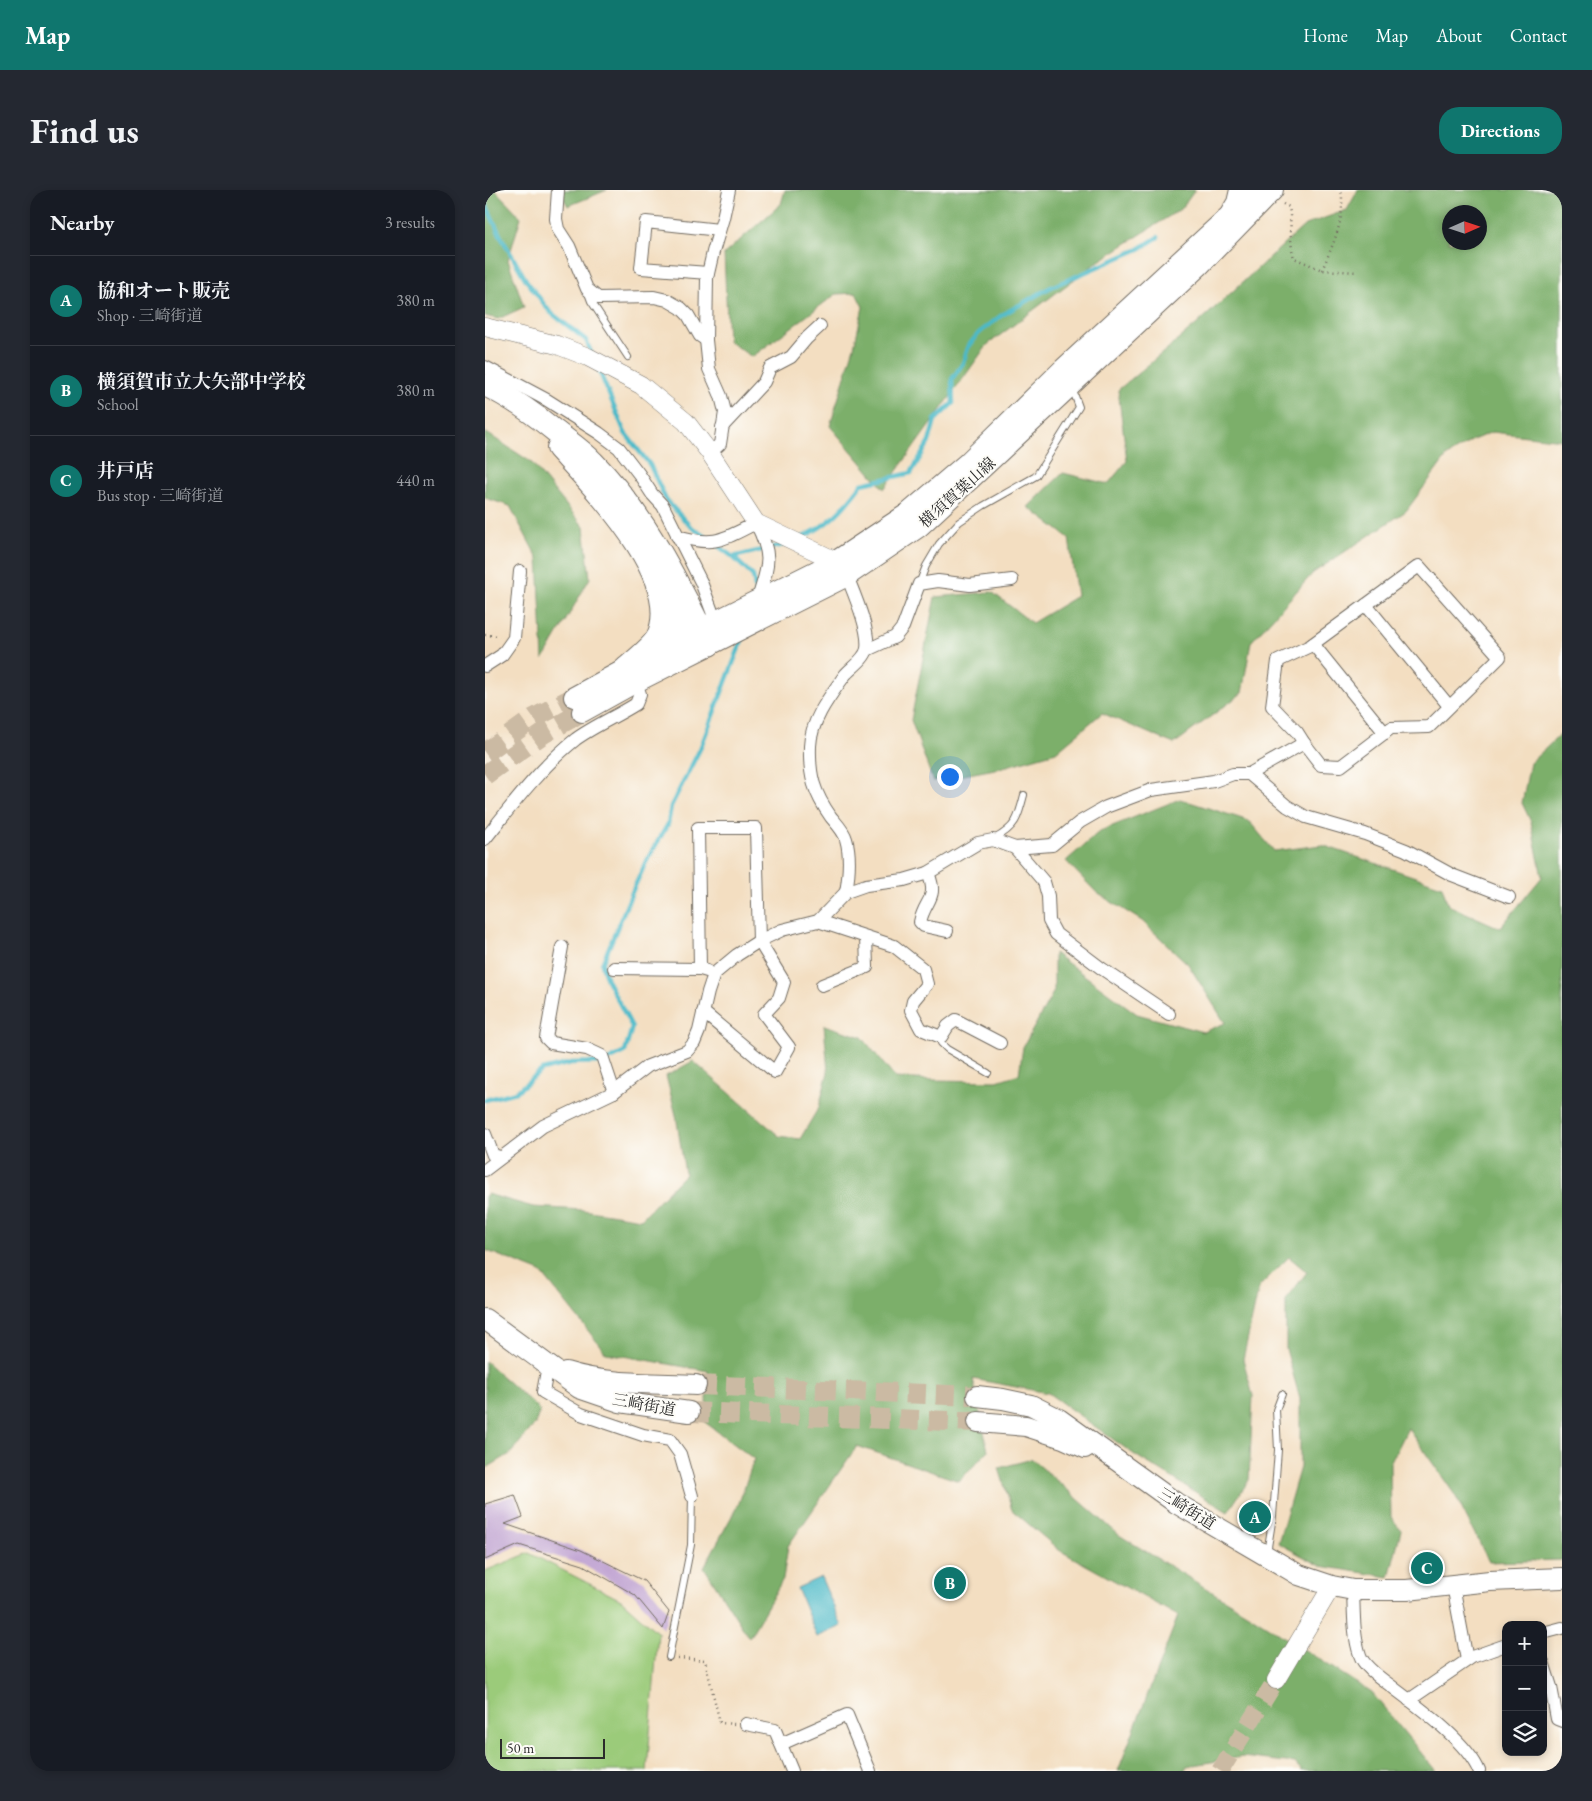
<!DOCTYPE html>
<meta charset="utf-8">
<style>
:root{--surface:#171b24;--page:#242831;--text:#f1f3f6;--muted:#9ea1a6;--line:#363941;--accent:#0f766e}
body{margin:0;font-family:"EB Garamond","Noto Serif JP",serif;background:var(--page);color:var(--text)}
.controls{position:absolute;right:15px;bottom:15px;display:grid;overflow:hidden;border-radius:10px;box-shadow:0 2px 8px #0003}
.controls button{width:45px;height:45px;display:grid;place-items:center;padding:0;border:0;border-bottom:1px solid var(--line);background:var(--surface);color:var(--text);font:25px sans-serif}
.compass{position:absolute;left:957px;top:15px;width:45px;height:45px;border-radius:50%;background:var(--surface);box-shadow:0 2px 8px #0003;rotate:87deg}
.scale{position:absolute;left:15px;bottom:12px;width:105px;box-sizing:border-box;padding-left:5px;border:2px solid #2b2b2b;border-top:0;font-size:14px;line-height:18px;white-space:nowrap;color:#2b2b2b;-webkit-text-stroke:4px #fdfcf7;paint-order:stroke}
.you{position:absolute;left:464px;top:586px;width:18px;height:18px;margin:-12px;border:4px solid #fff;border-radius:50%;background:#1a73e8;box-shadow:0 0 0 8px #1a73e833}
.badge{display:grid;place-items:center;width:32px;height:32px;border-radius:50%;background:var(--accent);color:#fff;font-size:16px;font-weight:700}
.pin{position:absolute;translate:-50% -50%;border:2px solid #fff;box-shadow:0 1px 5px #0006}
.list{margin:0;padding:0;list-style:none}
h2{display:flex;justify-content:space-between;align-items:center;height:65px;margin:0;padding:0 20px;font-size:21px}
h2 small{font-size:16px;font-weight:400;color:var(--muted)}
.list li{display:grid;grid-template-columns:32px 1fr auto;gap:15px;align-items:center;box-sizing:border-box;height:90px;padding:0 20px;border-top:1px solid var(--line)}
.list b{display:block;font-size:19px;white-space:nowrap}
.list p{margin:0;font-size:16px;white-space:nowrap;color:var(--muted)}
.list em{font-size:16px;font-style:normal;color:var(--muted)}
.icon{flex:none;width:28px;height:28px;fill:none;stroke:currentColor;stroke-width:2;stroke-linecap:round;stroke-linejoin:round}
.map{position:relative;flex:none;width:1077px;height:1581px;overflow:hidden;border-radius:20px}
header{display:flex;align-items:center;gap:30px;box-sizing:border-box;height:70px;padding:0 25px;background:var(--accent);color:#fff}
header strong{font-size:24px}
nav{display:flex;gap:28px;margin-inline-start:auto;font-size:18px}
.intro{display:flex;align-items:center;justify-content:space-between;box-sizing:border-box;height:120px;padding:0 30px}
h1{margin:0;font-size:35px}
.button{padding:12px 22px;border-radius:20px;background:var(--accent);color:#fff;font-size:18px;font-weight:700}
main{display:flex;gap:30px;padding:0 30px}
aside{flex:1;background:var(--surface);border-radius:20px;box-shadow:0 2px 8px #0003}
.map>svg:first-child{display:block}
.green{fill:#9bcb7a;stroke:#637b52}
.forest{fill:#7caf6a;stroke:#546d4a;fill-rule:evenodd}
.water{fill:#4cb9c8;stroke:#3c727a}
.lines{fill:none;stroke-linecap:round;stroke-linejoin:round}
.stream{stroke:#4cb9c8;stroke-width:4.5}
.building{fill:#c0a3d2}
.secondary-tunnel{stroke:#cbbaa3;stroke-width:18;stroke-dasharray:18 9;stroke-linecap:butt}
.primary-tunnel{stroke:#cbbaa3;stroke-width:20;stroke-dasharray:20 10;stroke-linecap:butt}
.lane-casing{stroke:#716a60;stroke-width:8}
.street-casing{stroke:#716a60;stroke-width:14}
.secondary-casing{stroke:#716a60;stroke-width:19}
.primary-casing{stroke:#716a60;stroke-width:22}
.highway-casing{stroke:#716a60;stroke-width:24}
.path{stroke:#716a60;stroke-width:2.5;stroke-dasharray:1 4;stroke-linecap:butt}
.lane{stroke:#fff;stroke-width:6}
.street{stroke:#fff;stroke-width:12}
.secondary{stroke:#fff;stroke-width:18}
.primary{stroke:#fff;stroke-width:20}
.highway{stroke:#fff;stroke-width:22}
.labels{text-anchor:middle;stroke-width:4;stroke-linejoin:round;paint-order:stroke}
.street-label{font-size:16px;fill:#2b2b2b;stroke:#fdfcf7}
</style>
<header>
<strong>Map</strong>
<nav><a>Home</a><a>Map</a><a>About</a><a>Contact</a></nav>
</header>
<div class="intro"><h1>Find us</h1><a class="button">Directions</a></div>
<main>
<aside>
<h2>Nearby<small>3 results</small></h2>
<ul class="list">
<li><span class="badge">A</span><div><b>協和オート販売</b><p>Shop · 三崎街道</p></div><em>380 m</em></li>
<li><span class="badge">B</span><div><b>横須賀市立大矢部中学校</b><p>School</p></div><em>380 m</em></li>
<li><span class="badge">C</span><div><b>井戸店</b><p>Bus stop · 三崎街道</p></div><em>440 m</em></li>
</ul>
</aside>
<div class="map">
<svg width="1077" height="1581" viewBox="0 0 1077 1581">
<rect width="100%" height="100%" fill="#fdfcf7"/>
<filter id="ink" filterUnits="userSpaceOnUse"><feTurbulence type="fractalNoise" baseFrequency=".02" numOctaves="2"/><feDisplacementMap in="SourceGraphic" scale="10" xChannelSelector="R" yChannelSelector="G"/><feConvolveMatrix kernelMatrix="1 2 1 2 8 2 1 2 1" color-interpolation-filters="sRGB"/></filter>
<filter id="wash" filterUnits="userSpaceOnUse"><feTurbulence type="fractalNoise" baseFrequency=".0096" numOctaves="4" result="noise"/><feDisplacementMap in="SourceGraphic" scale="20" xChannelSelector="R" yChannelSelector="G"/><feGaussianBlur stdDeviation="1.12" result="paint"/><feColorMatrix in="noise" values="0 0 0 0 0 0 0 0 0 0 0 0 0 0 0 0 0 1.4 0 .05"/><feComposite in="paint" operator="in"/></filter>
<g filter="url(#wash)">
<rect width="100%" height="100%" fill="#f3dec1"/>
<!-- green -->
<path class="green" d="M44,1363L136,1410L173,1443L162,1581H0V1381Z"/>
<!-- forest -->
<g class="forest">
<path d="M0,0H10L36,27L23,70L39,117L13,129L0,126Z"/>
<path d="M74,0H122L83,16Z"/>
<path d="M300,0H710L697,18L611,73L502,155L399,299L345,236L369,157L378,117L371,103L351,104L267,167L243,151L239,64L296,14Z"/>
<path d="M873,0H1077V250L1007,242L988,250L962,266L921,321L828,383L766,452L757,503L689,554L617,523L571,562L515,578L448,591L426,530L450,407L507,402L547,433L592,406L584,348L543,317L578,283L623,294L642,271L633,200L711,135L820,35L862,20ZM964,22H994V52H964Z"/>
<path d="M0,242L46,272L99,337L105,388L58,470L53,369L25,316L0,308Z"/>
<path d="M1077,543V1370L1004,1372L970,1305L923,1238L905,1274L906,1327L916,1340L904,1387L836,1376L793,1353L815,1277V1209L801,1159V1110L822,1082L804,1067L774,1097L758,1169L768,1206L764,1290L743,1322L650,1265L563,1203L488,1189L503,1261L474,1291L372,1256L303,1356L298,1389L264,1448L219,1377L254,1313L269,1269L221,1233L223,1181L121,1163L56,1082L0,1060V1007L2,1004L48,1017L98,1020L156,1029L200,984L191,925L181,886L208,871L294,946L315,949L334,917L343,882L339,835L377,847L410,888L448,890L512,891L534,884L538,857L569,801V763L652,824L718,842L740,833L703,774L657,731L612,703L581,671L615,641L695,609L764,631L789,661L837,655L957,696L963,715L1015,738L1057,687L1046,632L1037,613L1045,573Z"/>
<path d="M0,1171L55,1220L50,1234L25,1264L0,1279Z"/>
<path d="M547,1269L634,1345L768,1427L887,1503L951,1581H817L810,1573L757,1567L702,1576L699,1581H633L693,1426L574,1360L527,1320L514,1278Z"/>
</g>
<!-- water -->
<path class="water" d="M336,1387L357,1436L332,1447L312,1398Z"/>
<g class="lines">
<!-- stream -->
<g class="stream">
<path d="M0,12L15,45L41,90L65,122L101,150L106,162"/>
<path d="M113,178L140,243L165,275L181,310L205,336L222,348"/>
<path d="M314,349C344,335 357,321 377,294L426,283L444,252L450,230L468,213L467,189L478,173L484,155L494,143L517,125L566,97L654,59L673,47"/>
<path d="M230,354L248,367L268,386L271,403"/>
<path d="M248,367L302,354"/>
<path d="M0,910L31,902L57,880L86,873L119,872L140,862L147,837L122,790L117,774L148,700L162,670L183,634L186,616L215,559L259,445"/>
</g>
</g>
<g id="blocks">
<!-- building -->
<path class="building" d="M30,1305L38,1327L20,1334L96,1360L159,1391L184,1422L178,1439L150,1405L98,1375L34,1355L0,1370V1314Z"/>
</g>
</g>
<g filter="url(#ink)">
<use href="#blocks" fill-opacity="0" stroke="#716a60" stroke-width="1"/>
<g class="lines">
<!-- secondary-tunnel -->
<path class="secondary-tunnel" d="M735,1581L791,1490"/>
<!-- primary-tunnel -->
<g class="primary-tunnel">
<path d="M0,563L49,528L89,507"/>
<path d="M0,585L58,544L97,522"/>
<path d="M211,1195L492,1206"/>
<path d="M204,1222L493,1232"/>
</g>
<!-- lane casing -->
<g class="lane-casing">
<g id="lane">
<path d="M103,103L106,111L143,167"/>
<path d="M434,394L441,376L454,354L474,332L498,316L551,286L594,217L587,198"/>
<path d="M509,649C531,637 533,629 539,605"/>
<path d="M456,847V853L462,859L503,883"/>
<path d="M782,1363L788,1326L793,1260L791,1220L797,1204"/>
<path d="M184,1467L206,1355L207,1306"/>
</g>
</g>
<!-- street casing -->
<g class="street-casing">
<g id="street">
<path d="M73,0L71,29L73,39L84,56L102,99L113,108L169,107L182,110L196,118L203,125L215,146L221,150"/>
<path d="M223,83L156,78L161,32L234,40"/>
<path d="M0,177L62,210L114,243L134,258L154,284L167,304L178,316L216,392L231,432"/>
<path d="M237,237L279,192L285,178L306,167L322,148L335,136"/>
<path d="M225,263L235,254L240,222L236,206L224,179L221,150L222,88L228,62L238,28L244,0"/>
<path d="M192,346C230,357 237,350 271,333C289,368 283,376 272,412"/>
<path d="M934,376L1015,467L944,537L906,538L856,576L836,575L819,553L812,542L787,516L793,471L825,456Z"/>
<path d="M359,382L362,386C369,404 385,440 382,459C380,469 366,478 360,485C345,506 326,530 325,556C324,586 329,603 346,627C351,633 359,641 361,649C366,666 364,685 361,702"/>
<path d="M881,415L964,516"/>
<path d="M828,454L900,543"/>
<path d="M382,460L410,447L418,437L434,394L453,391L485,395L527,390"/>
<path d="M0,476L17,465L29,448L35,381"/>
<path d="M764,584L802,616L821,627L880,644L921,660L967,685L1024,707"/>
<path d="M0,649C28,614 56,577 91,549C109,536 132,526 151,514L155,504L151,492"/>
<path d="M530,658L559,692L563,706L564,731L571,744L616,778L684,824"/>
<path d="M443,683C454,709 440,709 435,732L439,736L462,741"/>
<path d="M333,731L409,756L438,779L442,794L428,811L426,820L436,839L456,847L463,836L471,830L515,853"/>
<path d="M77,757L61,848L66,853L102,859L117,866L129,902"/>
<path d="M129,778L215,779L222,781"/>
<path d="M215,779L213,638H271L274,751L299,792L294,808L279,824L304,857L290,882L218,822"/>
<path d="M337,795L382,777L381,747"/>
<path d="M0,944L8,965L15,967"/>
<path d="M0,980L58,936L129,902L163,876L202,861L209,853L214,841L223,802L229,784L252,765L274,751L297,740L333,731L361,702L381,695L419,690L443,683L493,653L508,650L530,658L567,655L595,632L621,617L666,600L729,591L748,584H764L819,553"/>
<path d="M63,1176L58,1202L96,1224L158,1245L185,1250L195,1264L207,1306"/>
<path d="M968,1395L982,1470"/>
<path d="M868,1400C869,1421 868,1445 875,1465C879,1478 900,1491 910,1499C935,1518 982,1552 994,1581"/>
<path d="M1058,1443L1077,1438"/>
<path d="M1058,1472L1066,1497L1072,1529L1077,1531"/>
<path d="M924,1510L987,1467L1021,1455"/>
<path d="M261,1534L290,1540L307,1581"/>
<path d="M296,1554L362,1525L385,1581"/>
</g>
</g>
<!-- secondary casing -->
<g class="secondary-casing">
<g id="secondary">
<path d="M0,137L72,155L103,167L156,195L201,232L225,263L271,333L351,371"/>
<path d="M791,1490L847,1396"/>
</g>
</g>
<!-- primary casing -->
<g class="primary-casing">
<g id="primary">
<path d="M89,507L199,447L351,371L422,324L483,272L578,179L747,23L768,0"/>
<path d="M97,522L151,492L362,386L434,337L713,77L788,0"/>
<path d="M0,1129L94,1198L135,1212L204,1222"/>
<path d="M81,1182C122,1195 168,1193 211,1195"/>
<path d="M492,1206L518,1209L546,1215L574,1229L691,1313L814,1385L847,1396L868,1400H922L1005,1391L1077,1388"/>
<path d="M493,1232L541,1236L578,1248L600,1258"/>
</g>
</g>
<!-- highway casing -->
<g class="highway-casing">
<g id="highway">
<path d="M747,23L753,13L756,0"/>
<path d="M0,195C25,207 48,223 70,241C83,251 97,260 108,272C160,325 192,390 224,455C213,456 208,455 199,447L172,394"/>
<path d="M73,258C108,297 201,390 172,448C166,458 148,472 139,480"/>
</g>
</g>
<!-- path -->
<g class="path">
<path d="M798,14L804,17C807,34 804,51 809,68L837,80L872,82"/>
<path d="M837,80C848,54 861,29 856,0"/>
<path d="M0,445L15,446"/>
<path d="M193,1468L220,1470L235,1533L250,1534"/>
</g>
<!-- lane -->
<use href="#lane" class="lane"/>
<!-- street -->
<use href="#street" class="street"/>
<!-- secondary -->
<use href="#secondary" class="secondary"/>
<!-- primary -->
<use href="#primary" class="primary"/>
<!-- highway -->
<use href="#highway" class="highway"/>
</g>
</g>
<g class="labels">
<!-- street labels -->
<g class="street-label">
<text transform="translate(472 302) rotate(-42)" y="6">横須賀葉山線</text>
<text transform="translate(159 1214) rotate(10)" y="6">三崎街道</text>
<text transform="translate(702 1318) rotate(32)" y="6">三崎街道</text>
</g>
</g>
</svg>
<div class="controls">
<button>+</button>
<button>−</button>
<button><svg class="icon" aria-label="layers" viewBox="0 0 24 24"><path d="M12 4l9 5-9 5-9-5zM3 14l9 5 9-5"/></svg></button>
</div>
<svg class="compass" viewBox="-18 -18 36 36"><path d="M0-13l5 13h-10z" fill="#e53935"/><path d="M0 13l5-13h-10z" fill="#9ea1a6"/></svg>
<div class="scale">50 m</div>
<div class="you"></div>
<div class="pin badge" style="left:770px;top:1327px">A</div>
<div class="pin badge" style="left:465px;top:1393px">B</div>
<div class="pin badge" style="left:942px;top:1378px">C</div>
</div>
</main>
